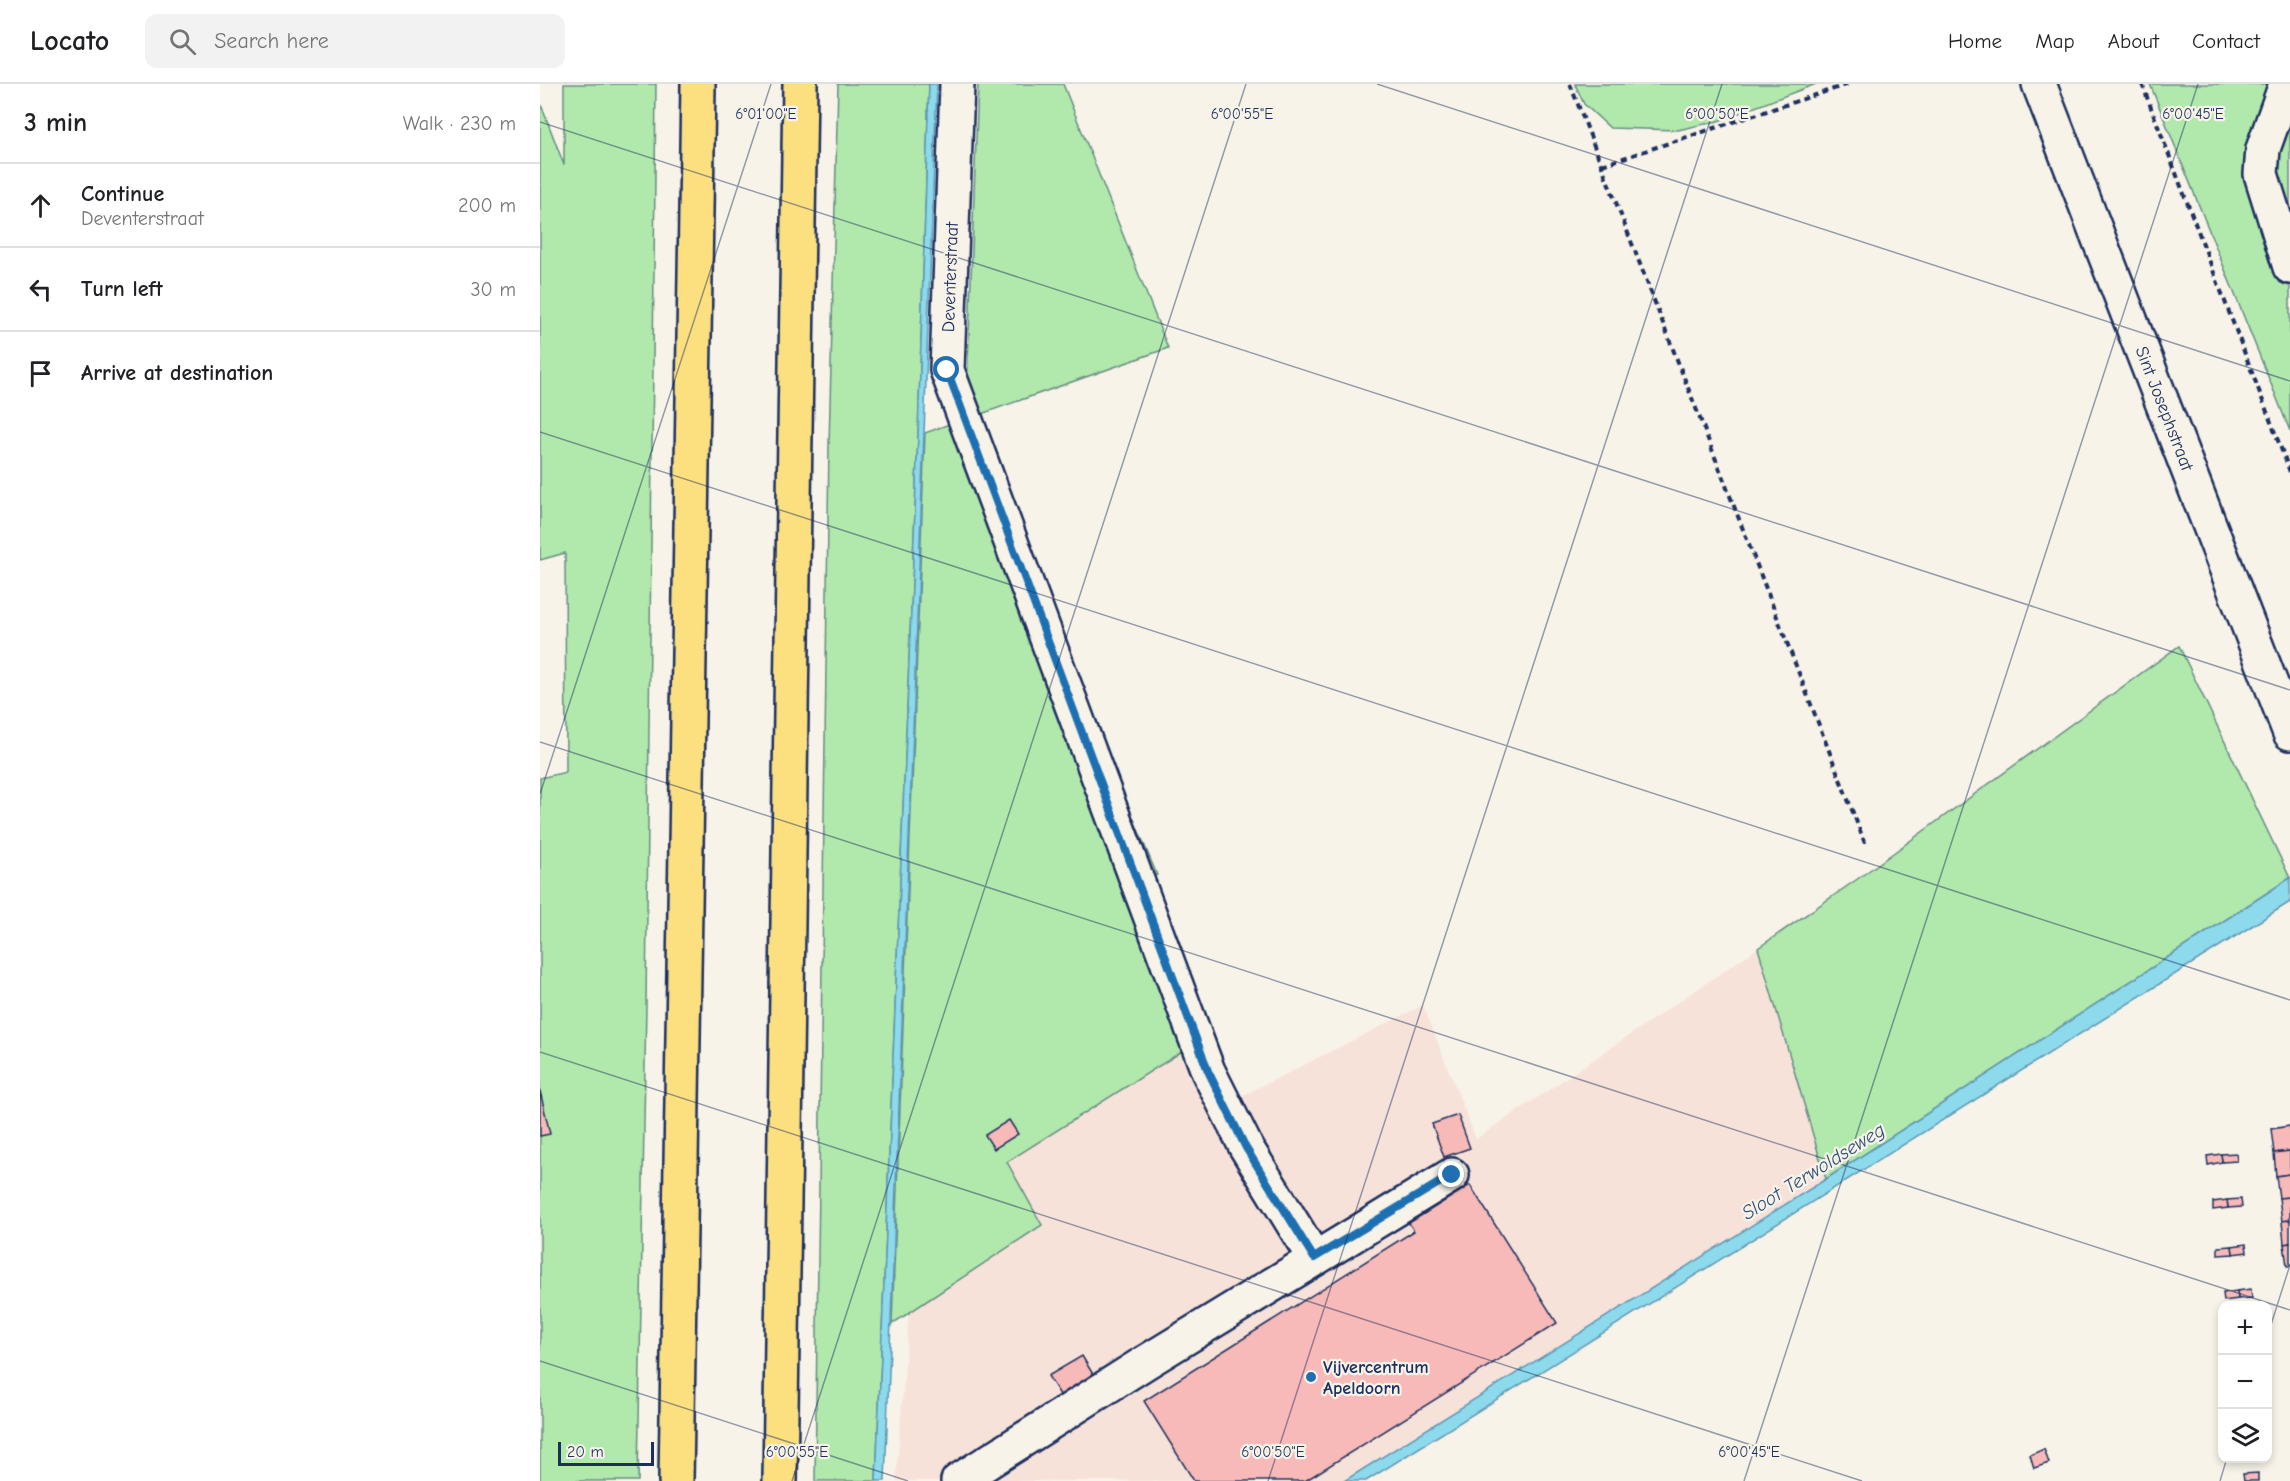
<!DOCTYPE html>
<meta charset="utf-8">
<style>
:root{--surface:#fff;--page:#f2f2f2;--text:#202124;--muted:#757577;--line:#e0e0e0}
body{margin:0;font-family:"Comic Neue",sans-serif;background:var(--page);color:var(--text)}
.controls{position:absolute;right:18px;bottom:18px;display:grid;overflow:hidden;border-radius:12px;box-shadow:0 3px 9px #0003}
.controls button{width:54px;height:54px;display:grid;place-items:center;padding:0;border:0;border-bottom:2px solid var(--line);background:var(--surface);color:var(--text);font:30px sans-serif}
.scale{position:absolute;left:18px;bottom:15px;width:96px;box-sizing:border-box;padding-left:6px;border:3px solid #1b2f5e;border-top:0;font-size:16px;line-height:21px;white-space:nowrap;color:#1b2f5e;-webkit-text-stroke:4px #f7f3e8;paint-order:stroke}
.stop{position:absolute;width:18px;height:18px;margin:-14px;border:4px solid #1f6fb2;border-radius:50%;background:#fff}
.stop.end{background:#1f6fb2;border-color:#fff;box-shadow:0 2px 6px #0008}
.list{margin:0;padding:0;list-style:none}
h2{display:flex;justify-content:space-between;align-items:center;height:78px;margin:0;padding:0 24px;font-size:26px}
h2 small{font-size:20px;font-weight:400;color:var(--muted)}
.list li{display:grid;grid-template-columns:39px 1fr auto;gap:18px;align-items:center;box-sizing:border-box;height:84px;padding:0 24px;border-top:2px solid var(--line)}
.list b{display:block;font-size:22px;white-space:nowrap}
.list p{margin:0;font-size:20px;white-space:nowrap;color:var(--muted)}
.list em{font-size:20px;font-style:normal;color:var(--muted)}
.icon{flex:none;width:33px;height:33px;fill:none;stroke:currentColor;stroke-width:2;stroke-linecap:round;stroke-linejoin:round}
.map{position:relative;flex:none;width:1750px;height:1397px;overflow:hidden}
header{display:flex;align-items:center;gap:36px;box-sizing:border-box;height:84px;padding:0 30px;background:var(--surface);border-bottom:2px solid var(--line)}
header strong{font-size:28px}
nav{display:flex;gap:33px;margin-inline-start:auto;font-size:21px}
.search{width:420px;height:54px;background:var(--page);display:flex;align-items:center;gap:15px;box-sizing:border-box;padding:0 21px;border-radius:12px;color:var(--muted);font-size:22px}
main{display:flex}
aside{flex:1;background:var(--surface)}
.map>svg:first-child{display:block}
.built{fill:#f7e2da}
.green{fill:#b1e8ab;stroke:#668c84;stroke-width:1.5}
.water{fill:#8ddaec;stroke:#5f96b3;stroke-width:1.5}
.building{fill:#f7bab8;stroke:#1b2f5e;stroke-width:1.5}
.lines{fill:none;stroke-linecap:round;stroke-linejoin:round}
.minor-casing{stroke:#1b2f5e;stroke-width:38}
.highway-casing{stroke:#1b2f5e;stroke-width:38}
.path{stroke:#1b2f5e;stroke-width:4;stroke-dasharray:6 4.5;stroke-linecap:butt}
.minor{stroke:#f7f3e8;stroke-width:33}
.highway{stroke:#fce080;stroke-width:33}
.route{stroke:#1f6fb2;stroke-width:8}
.ticks{fill:none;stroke:#1b2f5e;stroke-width:1.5;stroke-opacity:0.45}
.poi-dot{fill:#1f6fb2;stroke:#f7f3e8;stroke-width:2}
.labels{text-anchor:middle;stroke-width:4.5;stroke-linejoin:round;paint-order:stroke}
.street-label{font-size:18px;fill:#1b2f5e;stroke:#f7f3e8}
.poi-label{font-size:18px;font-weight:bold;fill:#1b2f5e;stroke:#f7f3e8;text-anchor:start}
.water-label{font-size:20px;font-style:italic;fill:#32517a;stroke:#f7f3e8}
.ticks-label{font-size:15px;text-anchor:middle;fill:#1b2f5e;stroke:#f7f3e8;stroke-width:4.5;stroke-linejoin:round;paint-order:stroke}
</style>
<header>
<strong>Locato</strong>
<div class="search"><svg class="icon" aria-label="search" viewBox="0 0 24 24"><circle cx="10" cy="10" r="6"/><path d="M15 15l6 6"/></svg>Search here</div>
<nav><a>Home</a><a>Map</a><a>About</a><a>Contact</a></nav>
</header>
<main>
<aside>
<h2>3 min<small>Walk · 230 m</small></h2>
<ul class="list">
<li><svg class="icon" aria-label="ahead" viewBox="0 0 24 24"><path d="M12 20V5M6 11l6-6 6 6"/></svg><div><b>Continue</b><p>Deventerstraat</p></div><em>200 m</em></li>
<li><svg class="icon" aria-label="left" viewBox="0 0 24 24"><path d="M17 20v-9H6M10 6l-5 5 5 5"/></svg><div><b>Turn left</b></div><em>30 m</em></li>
<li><svg class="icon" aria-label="arrive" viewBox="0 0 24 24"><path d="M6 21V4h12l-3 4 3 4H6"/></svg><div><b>Arrive at destination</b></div></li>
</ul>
</aside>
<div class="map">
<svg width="1750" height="1397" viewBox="0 0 1750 1397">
<rect width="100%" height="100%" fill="#f7f3e8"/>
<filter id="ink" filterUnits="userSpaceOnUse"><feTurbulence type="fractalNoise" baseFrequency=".0167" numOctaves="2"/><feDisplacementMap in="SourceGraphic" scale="12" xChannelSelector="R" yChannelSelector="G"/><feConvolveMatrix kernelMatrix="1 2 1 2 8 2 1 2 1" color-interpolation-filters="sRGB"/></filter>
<g filter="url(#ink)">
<!-- built -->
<path class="built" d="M1218,864L1286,1095L804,1397H356L369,1228L502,1141L466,1078L646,965L672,1027L883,921L936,1055Z"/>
<!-- green -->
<g class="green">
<path d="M24,0H116L106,921L98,1397H0V694L26,688L25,469L0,476V18L24,81Z"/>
<path d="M298,0H389L378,352L336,1397H275L289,362Z"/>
<path d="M438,0H523L628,264L427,335L617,791L589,801L646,965L467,1078L502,1141L352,1240L385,349L426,334Z"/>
<path d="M1035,0H1276L1178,37L1138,46L1070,44L1044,20Z"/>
<path d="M1610,0H1738L1723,124L1750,204V347Z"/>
<path d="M1750,12V158L1730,66Z"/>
<path d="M1639,562L1750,794L1286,1095L1218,864L1316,796Z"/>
</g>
<!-- water -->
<g class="water">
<path d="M389,0H397L345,1397H336L378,352Z"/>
<path d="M1750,794V818C1443,1013 1134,1204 826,1397H804L1286,1095Z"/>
</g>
<!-- building -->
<g class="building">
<path d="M0,1007L10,1050L0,1052Z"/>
<path d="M918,1031L930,1064L904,1073L892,1040Z"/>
<path d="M469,1036L478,1050L454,1065L445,1051Z"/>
<path d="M1750,1042V1067L1734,1069L1731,1045Z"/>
<path d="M1750,1067V1090L1736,1092L1734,1069Z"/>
<path d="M1696,1069L1697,1077L1682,1078L1681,1070Z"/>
<path d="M1681,1070L1682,1078L1668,1081L1667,1072Z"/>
<path d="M1750,1090V1113L1739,1114L1736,1092Z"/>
<path d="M930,1101L1017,1239L765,1397H654L604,1317L874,1147L869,1139Z"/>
<path d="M1750,1113V1136L1742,1137L1739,1114Z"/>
<path d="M1701,1115L1702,1123L1688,1124L1687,1116Z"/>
<path d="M1687,1116L1688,1124L1673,1126V1118Z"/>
<path d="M1750,1136V1159L1744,1160L1742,1137Z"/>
<path d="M1750,1159V1182H1747L1744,1160Z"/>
<path d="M1706,1160L1707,1168L1693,1170L1692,1162Z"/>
<path d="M1692,1162L1693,1170L1678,1171V1163Z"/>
<path d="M1711,1205L1712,1214L1698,1215L1697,1207Z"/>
<path d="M1697,1207L1698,1215L1684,1217L1683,1209Z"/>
<path d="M542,1272L557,1297L524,1317L508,1292Z"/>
<path d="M1504,1365L1509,1379L1494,1384L1490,1371Z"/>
<path d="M1718,1389V1397H1704L1703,1390Z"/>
</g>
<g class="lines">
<!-- minor casing -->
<g class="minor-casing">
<g id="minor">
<path d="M417,0L407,286L668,987L706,1063L774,1174"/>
<path id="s1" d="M1499,0L1750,649"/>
<path d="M1746,0L1723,65L1721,90L1750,183"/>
<path d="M418,1397L606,1278L912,1091"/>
</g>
</g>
<!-- highway casing -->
<g class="highway-casing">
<g id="highway">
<path d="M136,1397L158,0"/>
<path d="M240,1397L260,0"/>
</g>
</g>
<!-- path -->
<g class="path">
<path d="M1030,0L1326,762"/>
<path d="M1602,0L1750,388"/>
<path d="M1062,81L1309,0"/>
</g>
<!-- minor -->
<use href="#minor" class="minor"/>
<!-- highway -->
<use href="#highway" class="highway"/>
</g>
</g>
<g class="lines" filter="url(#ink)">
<!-- route -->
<path class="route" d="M407,286L668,987L706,1064L774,1174L912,1091"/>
</g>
<!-- ticks -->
<path class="ticks" d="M837,0L1750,297M0,38L1750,606M0,348L1750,916M0,658L1750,1226M0,710L231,0M0,968L1322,1397M1728,1250L1750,1181M0,1277L368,1397M252,1397L706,0M728,1397L1182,0M1204,1397L1658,0M1680,1397L1687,1374"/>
<!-- markers -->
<circle class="poi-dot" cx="771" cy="1293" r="6"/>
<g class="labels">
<!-- street labels -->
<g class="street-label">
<text transform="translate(410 193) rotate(-88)" y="6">Deventerstraat</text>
<text dy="6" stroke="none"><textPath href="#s1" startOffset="348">Sint Josephstraat</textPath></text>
</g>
<!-- poi labels -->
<g class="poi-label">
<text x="783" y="1289">Vijvercentrum<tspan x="783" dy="21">Apeldoorn</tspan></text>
</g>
<!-- water labels -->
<g class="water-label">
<text transform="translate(1273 1087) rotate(-32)" y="7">Sloot Terwoldseweg</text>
</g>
</g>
<g class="ticks-label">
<text x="226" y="35">6°01'00"E</text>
<text x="702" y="35">6°00'55"E</text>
<text x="1177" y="35">6°00'50"E</text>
<text x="1653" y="35">6°00'45"E</text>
<text x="257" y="1373">6°00'55"E</text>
<text x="733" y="1373">6°00'50"E</text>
<text x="1209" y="1373">6°00'45"E</text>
</g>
</svg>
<div class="controls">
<button>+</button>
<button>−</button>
<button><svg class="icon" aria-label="layers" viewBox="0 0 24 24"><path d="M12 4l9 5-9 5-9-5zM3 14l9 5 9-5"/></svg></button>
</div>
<div class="scale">20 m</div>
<div class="stop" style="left:407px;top:286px"></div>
<div class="stop end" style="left:912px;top:1091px"></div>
</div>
</main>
